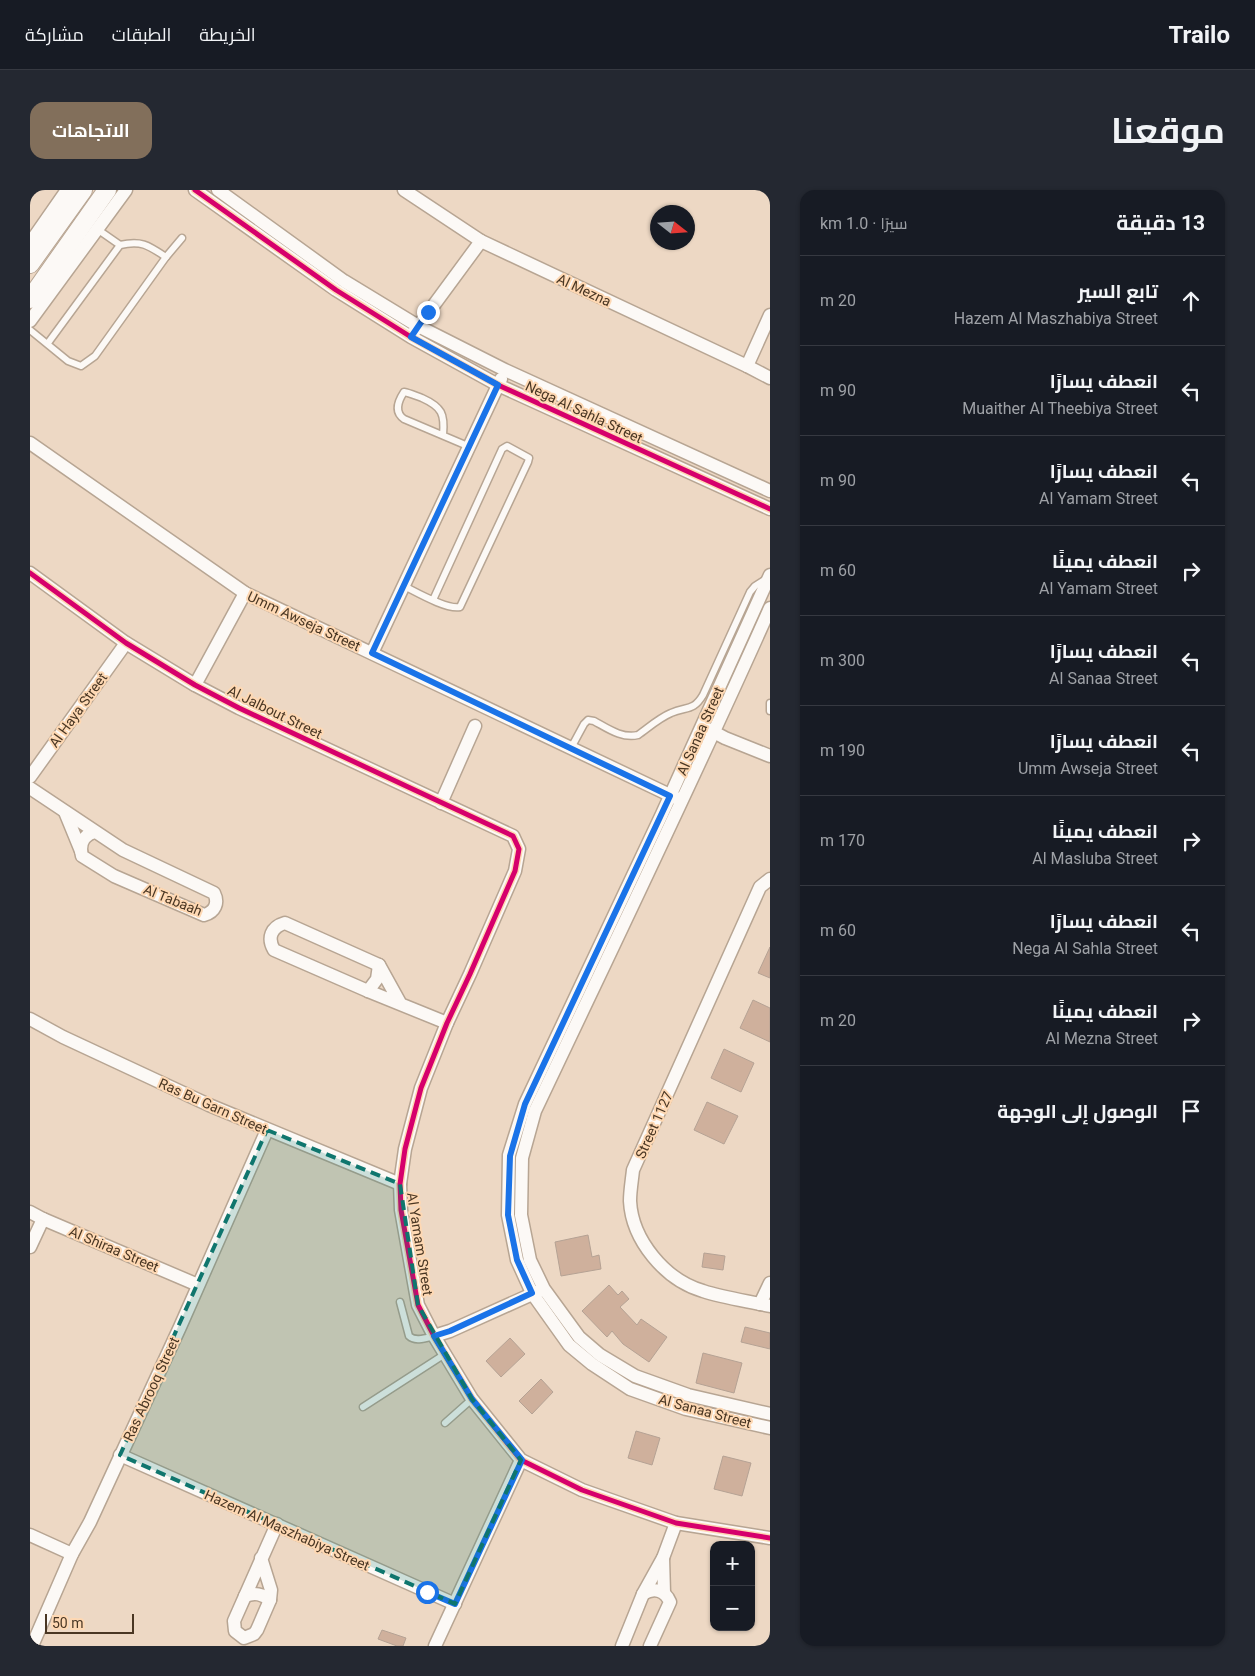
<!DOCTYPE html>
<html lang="ar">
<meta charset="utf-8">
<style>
:root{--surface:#171b24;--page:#242831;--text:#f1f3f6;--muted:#9ea1a6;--line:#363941;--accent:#826f5b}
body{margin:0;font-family:Roboto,Cairo,sans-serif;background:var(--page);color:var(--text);direction:rtl}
.controls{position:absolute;right:15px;bottom:15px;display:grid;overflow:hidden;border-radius:10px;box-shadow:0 1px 4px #0004}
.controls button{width:45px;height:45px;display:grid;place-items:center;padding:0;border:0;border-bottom:1px solid var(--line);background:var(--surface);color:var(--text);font:25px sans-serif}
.compass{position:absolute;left:620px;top:15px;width:45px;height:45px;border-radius:50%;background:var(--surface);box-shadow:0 1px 4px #0004;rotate:107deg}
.scale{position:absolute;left:15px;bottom:12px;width:89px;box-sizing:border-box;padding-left:5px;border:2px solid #493623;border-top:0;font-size:14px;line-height:18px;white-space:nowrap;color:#493623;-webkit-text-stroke:4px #fed8b3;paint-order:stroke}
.stop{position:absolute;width:15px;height:15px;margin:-11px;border:4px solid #1a73e8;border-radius:50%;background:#fff}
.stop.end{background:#1a73e8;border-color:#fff;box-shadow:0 1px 5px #0008}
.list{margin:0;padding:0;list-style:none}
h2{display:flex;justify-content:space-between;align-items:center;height:65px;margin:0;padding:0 20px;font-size:21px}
h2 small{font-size:16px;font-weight:400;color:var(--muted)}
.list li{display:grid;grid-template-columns:32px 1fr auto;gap:15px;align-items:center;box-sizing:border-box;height:90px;padding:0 20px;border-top:1px solid var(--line)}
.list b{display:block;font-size:19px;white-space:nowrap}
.list p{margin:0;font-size:16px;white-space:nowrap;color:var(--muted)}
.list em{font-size:16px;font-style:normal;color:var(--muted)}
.icon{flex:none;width:28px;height:28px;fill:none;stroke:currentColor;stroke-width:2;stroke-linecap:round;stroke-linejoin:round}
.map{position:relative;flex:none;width:740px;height:1456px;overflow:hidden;direction:ltr;border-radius:15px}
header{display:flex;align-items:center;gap:30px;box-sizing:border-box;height:70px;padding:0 25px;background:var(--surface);border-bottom:1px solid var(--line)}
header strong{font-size:24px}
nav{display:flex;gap:28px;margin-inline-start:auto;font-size:18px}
.intro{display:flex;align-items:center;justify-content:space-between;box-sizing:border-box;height:120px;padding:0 30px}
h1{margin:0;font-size:35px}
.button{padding:12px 22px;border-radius:15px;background:var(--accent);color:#fff;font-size:18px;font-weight:700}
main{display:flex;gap:30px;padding:0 30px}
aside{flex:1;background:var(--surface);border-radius:15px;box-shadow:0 1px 4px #0004}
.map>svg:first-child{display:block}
.building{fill:#cfb09c;stroke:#b5a294}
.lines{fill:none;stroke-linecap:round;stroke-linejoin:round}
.lane-casing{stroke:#b7a593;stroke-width:9}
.street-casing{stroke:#b7a593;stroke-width:15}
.secondary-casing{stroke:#b7a593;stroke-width:20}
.lane{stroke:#fcf9f6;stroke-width:6}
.street{stroke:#fcf9f6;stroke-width:12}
.secondary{stroke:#fcf9f6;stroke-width:18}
.cycleway-casing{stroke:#fed8b3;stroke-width:8}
.cycleway{stroke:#d6006c;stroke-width:5}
.route{stroke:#1a73e8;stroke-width:6}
.marked{fill:#0f766e;fill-opacity:0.2;stroke:#0f766e;stroke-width:4;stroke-dasharray:10 6;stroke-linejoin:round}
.labels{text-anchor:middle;stroke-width:4;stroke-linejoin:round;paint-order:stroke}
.street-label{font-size:14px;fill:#493623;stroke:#fed8b3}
</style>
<header>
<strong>Trailo</strong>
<nav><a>الخريطة</a><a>الطبقات</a><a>مشاركة</a></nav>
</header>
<div class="intro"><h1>موقعنا</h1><a class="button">الاتجاهات</a></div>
<main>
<aside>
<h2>13 دقيقة<small>سيرًا · 1.0 km</small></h2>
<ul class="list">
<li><svg class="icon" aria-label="ahead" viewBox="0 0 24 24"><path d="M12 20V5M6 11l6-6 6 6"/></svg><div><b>تابع السير</b><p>Hazem Al Maszhabiya Street</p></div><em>20 m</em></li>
<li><svg class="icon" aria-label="left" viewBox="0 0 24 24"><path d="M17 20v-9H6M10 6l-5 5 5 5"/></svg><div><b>انعطف يسارًا</b><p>Muaither Al Theebiya Street</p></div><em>90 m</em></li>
<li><svg class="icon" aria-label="left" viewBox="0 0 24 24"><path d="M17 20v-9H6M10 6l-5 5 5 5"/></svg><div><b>انعطف يسارًا</b><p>Al Yamam Street</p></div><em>90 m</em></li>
<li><svg class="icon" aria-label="right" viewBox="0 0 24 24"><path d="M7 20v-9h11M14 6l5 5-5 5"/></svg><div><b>انعطف يمينًا</b><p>Al Yamam Street</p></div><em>60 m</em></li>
<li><svg class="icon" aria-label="left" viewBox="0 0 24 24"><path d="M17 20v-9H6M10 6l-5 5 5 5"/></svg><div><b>انعطف يسارًا</b><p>Al Sanaa Street</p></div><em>300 m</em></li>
<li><svg class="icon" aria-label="left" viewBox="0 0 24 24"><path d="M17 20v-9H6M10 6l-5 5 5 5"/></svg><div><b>انعطف يسارًا</b><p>Umm Awseja Street</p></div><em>190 m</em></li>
<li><svg class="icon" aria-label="right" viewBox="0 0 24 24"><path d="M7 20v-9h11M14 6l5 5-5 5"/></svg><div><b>انعطف يمينًا</b><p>Al Masluba Street</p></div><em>170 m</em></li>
<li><svg class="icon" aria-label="left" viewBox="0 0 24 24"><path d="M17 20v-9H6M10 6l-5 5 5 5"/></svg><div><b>انعطف يسارًا</b><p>Nega Al Sahla Street</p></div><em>60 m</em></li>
<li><svg class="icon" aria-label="right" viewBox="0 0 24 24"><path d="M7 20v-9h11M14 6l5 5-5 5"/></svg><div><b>انعطف يمينًا</b><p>Al Mezna Street</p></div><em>20 m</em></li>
<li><svg class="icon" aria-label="arrive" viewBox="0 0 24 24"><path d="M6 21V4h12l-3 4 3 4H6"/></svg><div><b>الوصول إلى الوجهة</b></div></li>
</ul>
</aside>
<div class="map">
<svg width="740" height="1456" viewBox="0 0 740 1456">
<rect width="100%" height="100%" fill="#edd8c4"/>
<!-- building -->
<g class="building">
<path d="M740,757V788L728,783Z"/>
<path d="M723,810L740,818V852L710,838Z"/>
<path d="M694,859L724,873L711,902L681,888Z"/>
<path d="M677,912L708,926L694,954L664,940Z"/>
<path d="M558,1045L562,1067L569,1065L571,1079L531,1086L525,1052Z"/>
<path d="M674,1063L695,1066L693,1080L672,1077Z"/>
<path d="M579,1095L588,1105L592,1101L599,1109L590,1117L607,1135L611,1129L637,1147L619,1172L593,1154L582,1141L577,1147L552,1121Z"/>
<path d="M715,1137L740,1143V1159L711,1152Z"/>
<path d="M480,1148L495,1164L471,1187L456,1171Z"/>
<path d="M673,1163L712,1173L704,1203L666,1193Z"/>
<path d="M511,1189L523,1202L502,1224L489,1211Z"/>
<path d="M606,1241L630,1248L622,1275L598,1268Z"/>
<path d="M693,1266L721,1273L712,1306L684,1299Z"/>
<path d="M352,1440L376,1448L373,1456H367L348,1449Z"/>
</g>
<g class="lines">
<!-- lane casing -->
<g class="lane-casing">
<g id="lane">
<path d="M67,39L90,55"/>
<path d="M0,140L38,171L51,176L65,166L136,67L152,48"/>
<path d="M18,153L90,55C111,50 118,55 136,67"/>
<path d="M413,245C415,224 412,217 392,208C386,206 380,203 374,202C368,211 364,222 374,229L440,257"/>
<path d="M374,396C386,402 417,420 430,417L498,272L499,268L477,256L472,259L403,410"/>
<path d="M740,513V521"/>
<path d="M541,558L554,534L558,530L564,531C577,538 592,549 608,545C618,538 629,528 641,523C656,516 663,522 673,505L720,402L725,396L736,389"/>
<path d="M370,1112L379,1146C385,1152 396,1148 404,1146"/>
<path d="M333,1217L415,1164"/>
<path d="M415,1233L442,1209"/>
</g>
</g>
<!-- street casing -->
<g class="street-casing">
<g id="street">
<path d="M165,0L306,100L381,147L468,195L740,319"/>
<path d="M188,0L314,91L388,136L475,180L740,301"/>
<path d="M374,0L451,51L717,176L740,188"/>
<path d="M0,53L37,0"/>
<path d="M0,131L96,0"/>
<path d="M384,142L451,51"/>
<path d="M717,176L740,125"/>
<path d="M0,253L215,403L646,608"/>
<path d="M0,383L96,453L165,495L209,518L483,646L489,659L485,681L440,784L417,833L391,898L375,959L370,994L371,1020L388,1115L404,1146L442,1209L491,1270L552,1300L646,1333L740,1348"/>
<path d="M740,385L632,624L495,914L479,965L478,1025L487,1070L502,1103L539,1155L562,1174L600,1199L656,1219L740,1238"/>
<path d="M740,418C665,587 584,754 505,921L492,968L491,1025L500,1070L514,1099L549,1147L570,1165L605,1186L658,1205L740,1224"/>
<path d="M342,463L471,189"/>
<path d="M165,495L215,403"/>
<path d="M678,539L695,548L740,566"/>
<path d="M0,587L96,453"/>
<path d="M0,598L93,660L184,703C189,713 185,722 174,725L84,686L52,666C49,654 53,645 65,642"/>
<path d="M411,613L445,536"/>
<path d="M35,622L51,661"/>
<path d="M740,689L730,697L603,980C602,990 600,1001 600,1011C602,1050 635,1090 673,1101C694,1108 718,1111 740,1116"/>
<path d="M338,801L347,789L349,775"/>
<path d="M370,813L349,775L255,733C241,737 237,748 244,760L338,801L417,833"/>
<path d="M0,829L33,847L179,915L370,994"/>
<path d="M0,1022L13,1029L168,1095"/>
<path d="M0,1057L13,1029"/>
<path d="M730,1114L740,1093"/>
<path d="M404,1146L420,1141L509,1101"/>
<path d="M90,1265L425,1414"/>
<path d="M0,1345L42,1364"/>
<path d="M231,1368L241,1400L240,1410L227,1440L224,1444L214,1448L205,1441L204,1431L247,1334"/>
<path d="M633,1368L634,1403"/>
<path d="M613,1404C624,1397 635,1400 640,1412L620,1456"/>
<path d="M215,1406C225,1402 232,1404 240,1410"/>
<path d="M2,1456L42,1364L60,1332L150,1137L237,940"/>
<path d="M405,1456L491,1270"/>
<path d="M592,1456L613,1404L633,1368L646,1333"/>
</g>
</g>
<!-- secondary casing -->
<g class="secondary-casing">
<g id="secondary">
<path d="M0,74L53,0"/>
<path d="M0,109L77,0"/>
</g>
</g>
<!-- lane -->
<use href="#lane" class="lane"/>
<!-- street -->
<use href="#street" class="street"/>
<!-- secondary -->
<use href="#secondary" class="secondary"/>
<!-- cycleway casing -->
<g class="cycleway-casing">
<g id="cycleway">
<path d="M165,0L306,100L381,147L468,195L740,319"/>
<path d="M0,383L96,453L165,495L209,518L483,646L489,659L485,681L440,784L417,833L391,898L375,959L370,994L371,1020L388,1115L404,1146L442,1209L491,1270L552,1300L646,1333L740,1348"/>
</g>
</g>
<!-- cycleway -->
<use href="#cycleway" class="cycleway"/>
</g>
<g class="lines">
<!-- route -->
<path class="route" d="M397,1402L425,1414L492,1270L442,1209L404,1146L420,1141L502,1103L487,1070L478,1025L480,966L495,914L640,606L342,463L468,195L381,147L398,122"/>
</g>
<!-- marked area -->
<path class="marked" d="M237,940L370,994L388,1115L442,1209L491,1270L425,1414L90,1265Z"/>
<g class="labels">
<!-- street labels -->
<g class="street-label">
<text transform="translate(554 100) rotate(25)" y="5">Al Mezna</text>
<text transform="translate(554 222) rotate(25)" y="5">Nega Al Sahla Street</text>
<text transform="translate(274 431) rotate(25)" y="5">Umm Awseja Street</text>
<text transform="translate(48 520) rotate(-54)" y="5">Al Haya Street</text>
<text transform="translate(245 522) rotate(26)" y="5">Al Jalbout Street</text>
<text transform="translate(670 541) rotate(-66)" y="5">Al Sanaa Street</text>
<text transform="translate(143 710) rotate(22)" y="5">Al Tabaah</text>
<text transform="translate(183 916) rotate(24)" y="5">Ras Bu Garn Street</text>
<text transform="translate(624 935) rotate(-66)" y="5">Street 1127</text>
<text transform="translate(390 1054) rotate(81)" y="5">Al Yamam Street</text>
<text transform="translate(84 1059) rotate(23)" y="5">Al Shiraa Street</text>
<text transform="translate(121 1199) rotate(-65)" y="5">Ras Abrooq Street</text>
<text transform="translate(675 1221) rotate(15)" y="5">Al Sanaa Street</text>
<text transform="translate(257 1340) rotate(24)" y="5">Hazem Al Maszhabiya Street</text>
</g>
</g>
</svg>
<div class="controls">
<button>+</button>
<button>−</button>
</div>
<svg class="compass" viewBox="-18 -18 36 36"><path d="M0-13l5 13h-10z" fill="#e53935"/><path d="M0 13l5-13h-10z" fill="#9ea1a6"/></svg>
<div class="scale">50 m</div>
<div class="stop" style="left:397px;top:1402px"></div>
<div class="stop end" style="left:398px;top:122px"></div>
</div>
</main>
